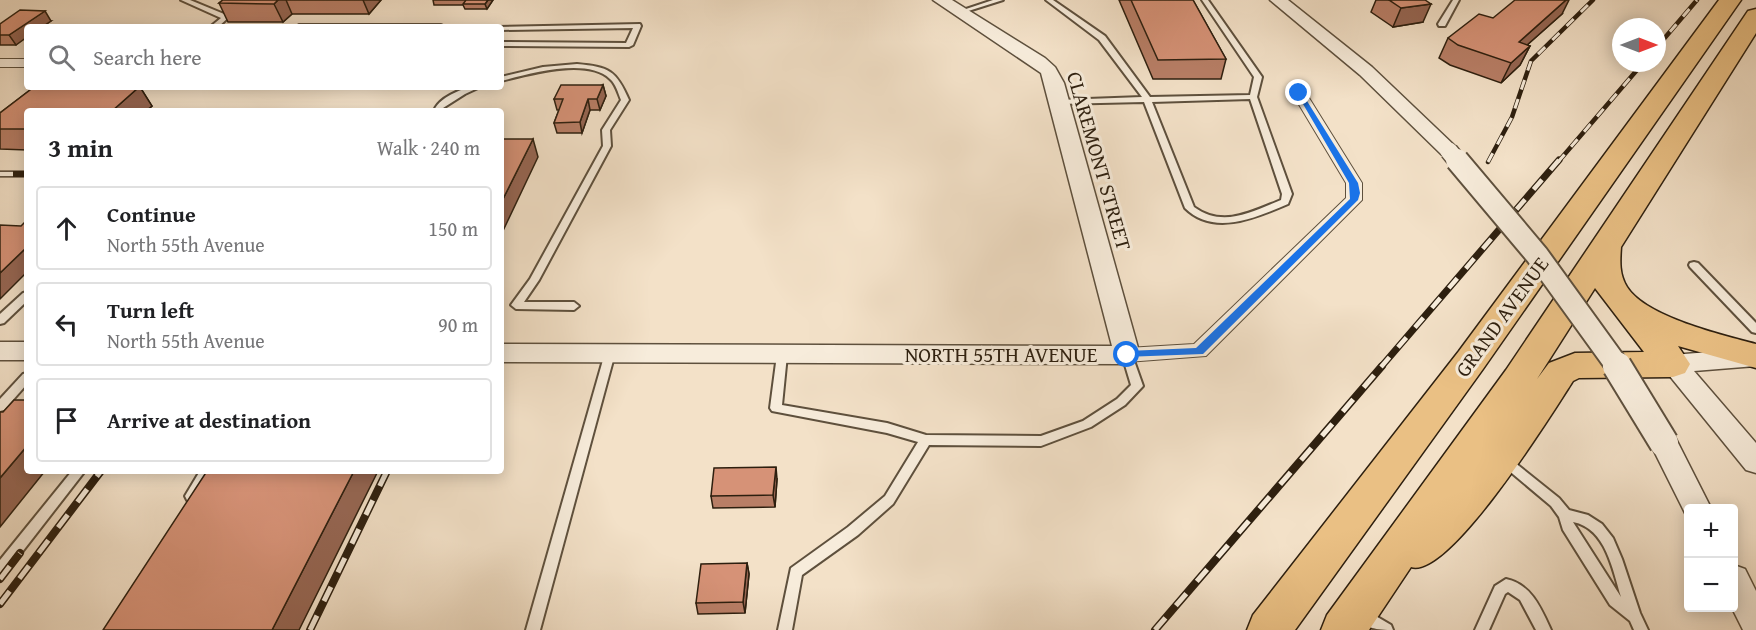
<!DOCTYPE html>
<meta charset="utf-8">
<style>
:root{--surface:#fff;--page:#f6f6f6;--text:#202124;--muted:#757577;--line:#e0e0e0}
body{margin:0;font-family:"Gentium Book Plus",serif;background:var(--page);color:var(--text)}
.controls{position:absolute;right:18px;bottom:18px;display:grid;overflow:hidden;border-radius:6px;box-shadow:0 3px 15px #0003}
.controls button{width:54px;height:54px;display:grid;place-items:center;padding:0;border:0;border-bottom:2px solid var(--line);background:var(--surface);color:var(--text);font:30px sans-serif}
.compass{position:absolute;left:1612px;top:18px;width:54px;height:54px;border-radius:50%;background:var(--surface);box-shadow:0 3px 15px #0003;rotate:90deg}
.stop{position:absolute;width:18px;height:18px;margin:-14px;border:4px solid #1a73e8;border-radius:50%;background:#fff}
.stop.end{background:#1a73e8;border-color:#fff;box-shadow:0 2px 6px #0008}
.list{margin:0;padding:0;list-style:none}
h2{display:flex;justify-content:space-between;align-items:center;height:78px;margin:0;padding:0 24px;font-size:26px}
h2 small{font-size:20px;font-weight:400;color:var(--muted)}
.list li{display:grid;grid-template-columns:39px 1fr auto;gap:18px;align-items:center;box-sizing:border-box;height:84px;margin:0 12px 12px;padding:0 12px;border:2px solid var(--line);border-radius:6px}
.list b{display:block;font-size:22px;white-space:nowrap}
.list p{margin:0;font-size:20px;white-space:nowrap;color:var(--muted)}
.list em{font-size:20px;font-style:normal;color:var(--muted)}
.icon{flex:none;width:33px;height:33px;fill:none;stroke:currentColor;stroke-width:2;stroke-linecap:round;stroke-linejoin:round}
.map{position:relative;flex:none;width:1756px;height:630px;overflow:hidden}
.search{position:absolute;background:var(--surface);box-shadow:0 3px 15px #0003;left:24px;top:24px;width:480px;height:66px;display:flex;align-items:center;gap:15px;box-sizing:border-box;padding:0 21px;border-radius:6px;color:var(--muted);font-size:22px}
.panel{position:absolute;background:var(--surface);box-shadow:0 3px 15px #0003;left:24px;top:108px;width:480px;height:366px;border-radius:6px}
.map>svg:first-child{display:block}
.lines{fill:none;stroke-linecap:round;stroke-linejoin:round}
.service-casing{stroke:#5e503d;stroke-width:4}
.minor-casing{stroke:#5e503d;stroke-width:2}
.tertiary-casing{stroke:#5e503d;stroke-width:3}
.trunk-casing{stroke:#2d1f0f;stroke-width:3}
.service{fill:#f7ecdb;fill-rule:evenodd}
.minor{fill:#f7ecdb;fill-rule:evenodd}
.tertiary{fill:#f7ecdb;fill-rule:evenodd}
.trunk{fill:#eac084;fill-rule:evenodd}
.rail-far2-casing{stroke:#2d1f0f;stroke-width:4.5}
.rail-far1-casing{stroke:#2d1f0f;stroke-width:7}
.rail-casing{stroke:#2d1f0f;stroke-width:8}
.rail-far2{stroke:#f7ecdb;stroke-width:3;stroke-dasharray:10;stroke-linecap:butt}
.rail-far1{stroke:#f7ecdb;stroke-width:4.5;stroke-dasharray:13;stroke-linecap:butt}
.rail{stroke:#f7ecdb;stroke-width:5;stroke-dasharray:16;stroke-linecap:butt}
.tertiary-bridge-far2-casing{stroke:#5e503d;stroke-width:20;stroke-linecap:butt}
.tertiary-bridge-far1-casing{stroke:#5e503d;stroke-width:26;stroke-linecap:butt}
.tertiary-bridge-casing{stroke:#5e503d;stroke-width:32;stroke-linecap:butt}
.tertiary-bridge-far2{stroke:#f7ecdb;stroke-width:17}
.tertiary-bridge-far1{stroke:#f7ecdb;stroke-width:22}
.tertiary-bridge{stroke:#f7ecdb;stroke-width:28}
.wall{fill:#b87e66;stroke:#2d1f0f;stroke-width:1.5}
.shaded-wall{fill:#966653;stroke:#2d1f0f;stroke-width:1.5}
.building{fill:#d69277;stroke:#2d1f0f;stroke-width:1.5}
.route{fill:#1a73e8}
.labels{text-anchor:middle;stroke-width:6;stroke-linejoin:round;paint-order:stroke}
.street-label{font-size:21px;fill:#2d1f0f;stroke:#f7ecdb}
</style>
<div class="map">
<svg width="1756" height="630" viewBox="0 0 1756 630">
<rect width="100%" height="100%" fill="#f3e1c8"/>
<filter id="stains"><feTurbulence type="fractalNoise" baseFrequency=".00333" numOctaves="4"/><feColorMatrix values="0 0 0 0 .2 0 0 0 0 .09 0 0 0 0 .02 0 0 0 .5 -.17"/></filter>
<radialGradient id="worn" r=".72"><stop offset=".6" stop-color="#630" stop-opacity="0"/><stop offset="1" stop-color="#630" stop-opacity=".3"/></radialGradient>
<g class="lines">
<!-- service casing -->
<g class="service-casing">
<g id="service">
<path d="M181,0H190L224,14L228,0H234L229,17L218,27H210L221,18Z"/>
<path d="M993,0H1003L962,13L957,12Z"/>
<path d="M1046,0H1053L1105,36L1150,97L1250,95L1254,77L1202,0H1208L1262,77L1257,97L1292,194L1288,204C1257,217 1214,237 1185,208L1144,102L1057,104V100H1060L1142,97L1099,40ZM1250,99L1282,194L1281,200C1251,212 1223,228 1194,207L1152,102Z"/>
<path d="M1453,0H1459L1445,26H1439L1438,24Z"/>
<path d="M640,24L641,26L633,45L629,47L501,46V42L626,43L633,28L501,30V27H498Z"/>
<path d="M299,25H441L445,27H298Z"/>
<path d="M577,64C609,67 616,70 629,100L610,130L611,146L539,280L524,302H574L579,306L574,310L516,309L511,305L530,279L603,146L602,130L621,100C618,93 616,84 610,79C587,57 529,74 501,81V77L543,67Z"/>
<path d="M469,87H480L465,94L443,108L442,111H434C438,99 457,91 469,87Z"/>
<path d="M1694,262L1698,263L1756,323V333L1752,332L1690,267L1689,265L1690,263Z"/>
<path d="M27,292V301L4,323L0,324V314L23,293Z"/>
<path d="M610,349L614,350L615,353L540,630H526L605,353L606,350Z"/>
<path d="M782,351L786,352L787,355L782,405L887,423L926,435L1041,436L1083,421L1117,399L1131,385L1122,355L1123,352H1131L1132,355L1143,386L1125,405L1091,427L1041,446L929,445L893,504L858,535L802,575L792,630H778L791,568L848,527L885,496L918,442L887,433L772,411L770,408L777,355L778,352Z"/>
<path d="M27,373V384L4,410L0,411V399L23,374Z"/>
<path d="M1505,456L1509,458L1559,498L1569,510L1588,515L1602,524L1613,538L1622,559L1640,613L1648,630H1634L1630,621L1610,605L1563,530L1559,517L1551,506L1501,464L1499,461L1501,458ZM1573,522C1606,528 1613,571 1621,597Z"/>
<path d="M72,471H85L5,574L0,576V560Z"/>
<path d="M200,471H213L195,500L191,501L187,500L185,496Z"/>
<path d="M1506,579C1531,584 1541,608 1551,630H1536L1520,600L1508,592L1505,594L1489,630H1475L1495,586Z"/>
<path d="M1362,608L1391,625L1393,630C1378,630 1363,629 1355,614L1357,609Z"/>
</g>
</g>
<!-- minor casing -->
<g class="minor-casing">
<g id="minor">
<rect x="0" y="59" width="27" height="8"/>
<path d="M1299,89L1306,93L1362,183V200L1206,356L1127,362L1120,360L1117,355L1120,350L1127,348L1194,344L1346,198V183L1292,93Z"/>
</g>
</g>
<!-- tertiary casing -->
<g class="tertiary-casing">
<g id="tertiary">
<path d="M933,0H952L1045,58L1055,67L1064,83L1140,355L1136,361L1127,364L501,362V344L1112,346L1041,73Z"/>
<path d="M1270,0H1288L1372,67L1456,147L1459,151L1456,155H1442L1360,75Z"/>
<rect x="0" y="342" width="27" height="18"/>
<path d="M1756,348V366L1694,371L1756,443V473L1746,470L1660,364L1664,358L1673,355Z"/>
<path d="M1664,432L1674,435L1711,508H1688L1687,517L1650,443L1654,435Z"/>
<path d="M1734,565L1745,569L1756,591V630H1743L1732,608Z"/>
</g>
</g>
<!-- trunk casing -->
<g class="trunk-casing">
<g id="trunk">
<path d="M1719,0H1741L1483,369L1295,630H1247L1253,615L1459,351Z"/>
<path d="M1756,9V33L1621,247C1620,261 1619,274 1627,287C1646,317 1722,335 1756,344V368L1678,346L1690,364L1685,373L1673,377L1579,378L1573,381C1553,412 1449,580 1411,567L1369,630H1321L1327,615L1506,370L1748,11ZM1595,288L1644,352L1575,353L1549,363L1537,379Z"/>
</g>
</g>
<!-- service -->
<use href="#service" class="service"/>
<!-- minor -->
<use href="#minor" class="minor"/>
<!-- tertiary -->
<use href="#tertiary" class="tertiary"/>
<!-- trunk -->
<use href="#trunk" class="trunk"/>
<!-- rail-far2 casing -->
<g class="rail-far2-casing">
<g id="rail-far2">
<path d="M1657,47L1697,0"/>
<path d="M1488,162L1512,117L1531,61L1593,0"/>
<path d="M1558,162L1643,63"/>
</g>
</g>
<!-- rail-far1 casing -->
<g class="rail-far1-casing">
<g id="rail-far1">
<path d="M0,174H27"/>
<path d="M1381,367L1559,160"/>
</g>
</g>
<!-- rail casing -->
<g class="rail-casing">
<g id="rail">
<path d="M0,579L20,553"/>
<path d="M0,604L101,471"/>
<path d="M310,630L387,471"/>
<path d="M1155,630L1382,366"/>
</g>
</g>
<!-- rail-far2 -->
<use href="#rail-far2" class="rail-far2"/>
<!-- rail-far1 -->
<use href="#rail-far1" class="rail-far1"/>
<!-- rail -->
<use href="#rail" class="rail"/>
<!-- tertiary-bridge-far2 casing -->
<g class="tertiary-bridge-far2-casing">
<path id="tertiary-bridge-far2" d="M1449,151L1458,162"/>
</g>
<!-- tertiary-bridge-far1 casing -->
<g class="tertiary-bridge-far1-casing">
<path id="tertiary-bridge-far1" d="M1457,160L1537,255L1618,367"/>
</g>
<!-- tertiary-bridge casing -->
<g class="tertiary-bridge-casing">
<path id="tertiary-bridge" d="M1617,366L1664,443"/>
</g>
<!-- tertiary-bridge-far2 -->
<use href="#tertiary-bridge-far2" class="tertiary-bridge-far2"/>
<!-- tertiary-bridge-far1 -->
<use href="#tertiary-bridge-far1" class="tertiary-bridge-far1"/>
<!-- tertiary-bridge -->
<use href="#tertiary-bridge" class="tertiary-bridge"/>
</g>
<!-- wall -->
<g class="wall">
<path d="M223,0H381L369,14H292L283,22H228L219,3Z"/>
<path d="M433,0H493L487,9H465L463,5H434Z"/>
<path d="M1119,0H1193L1226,59L1221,79H1153Z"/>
<path d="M1376,0H1425L1423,22L1393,27L1371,12Z"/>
<path d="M1562,14L1527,45L1530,46L1520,65L1501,83L1450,65L1439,58L1448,38L1493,18Z"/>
<path d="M51,21L42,27H27L16,45H0V24Z"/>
<path d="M603,85L606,96L600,110H590L582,133H557L554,123L559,110H557L554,99Z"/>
<path d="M34,87H140L152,106L146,111H27V150L0,149V113Z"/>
<path d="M777,479L775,507L713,508L711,496Z"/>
<path d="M747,563L749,574L745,613L698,614L696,603Z"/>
</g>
<!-- shaded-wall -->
<g class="shaded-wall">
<path d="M278,0H286L292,14L283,22L274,4Z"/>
<path d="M363,0H381L369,14Z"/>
<path d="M488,0H493L487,9L485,4Z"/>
<path d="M1566,0H1569L1562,14L1509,61L1519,42Z"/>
<path d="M1431,4L1423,22L1393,27L1401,8Z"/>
<path d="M45,11L51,21L42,27H27V37L16,45L9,35Z"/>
<path d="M1530,46L1520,65L1501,83L1511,63Z"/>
<path d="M603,85L606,96L600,110L597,99Z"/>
<path d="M139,87H140L152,106L146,111H112Z"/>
<path d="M588,99L590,110L582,133L580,122Z"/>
<path d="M533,139L538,157L501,235V203Z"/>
<path d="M27,247V272L0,299V273Z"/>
<path d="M27,446V471H45L0,527V478Z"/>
<path d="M776,467L777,479L775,507L773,495Z"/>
<path d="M354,471H378L299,630H272Z"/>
<path d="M747,563L749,574L745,613L743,602Z"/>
</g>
<!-- building -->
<g class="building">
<path d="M223,0H278L274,4L219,3Z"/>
<path d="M466,0H488L485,4H463Z"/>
<path d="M1131,0H1193L1226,59L1158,60Z"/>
<path d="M1389,0H1425L1431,4L1401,8Z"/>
<path d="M1515,0H1566L1519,42L1530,46L1511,63L1458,45L1448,38L1479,14L1493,18Z"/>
<path d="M20,10L45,11L9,35H0V24Z"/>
<path d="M561,85H603L597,99H588L580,122L554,123L563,99H554Z"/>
<path d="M34,87H139L112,111H27V129H0V113Z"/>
<path d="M501,139H533L501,203Z"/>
<path d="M27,220V247L0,273V225L21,226Z"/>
<path d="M14,400H27V446L0,478V412H3Z"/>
<path d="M776,467L773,495L711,496L714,468Z"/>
<path d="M207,471H354L272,630H103Z"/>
<path d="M747,563L743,602L696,603L701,564Z"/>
</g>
<!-- route -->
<path class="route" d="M1296,92L1302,93L1358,183L1360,193L1358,200L1203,354L1124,357L1122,355L1127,351L1196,348L1350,199L1349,183Z"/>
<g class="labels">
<!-- street labels -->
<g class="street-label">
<text transform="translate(1099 161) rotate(74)" y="7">CLAREMONT STREET</text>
<text transform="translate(1502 317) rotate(-54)" y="7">GRAND AVENUE</text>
<text x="1001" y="362">NORTH 55TH AVENUE</text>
</g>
</g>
<rect width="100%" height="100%" filter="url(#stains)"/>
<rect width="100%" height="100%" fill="url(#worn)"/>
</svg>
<div class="controls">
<button>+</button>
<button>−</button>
</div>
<svg class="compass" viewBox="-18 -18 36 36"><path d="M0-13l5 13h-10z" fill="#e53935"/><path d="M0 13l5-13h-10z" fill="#757577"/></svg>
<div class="stop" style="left:1127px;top:355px"></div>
<div class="stop end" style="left:1299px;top:93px"></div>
<div class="search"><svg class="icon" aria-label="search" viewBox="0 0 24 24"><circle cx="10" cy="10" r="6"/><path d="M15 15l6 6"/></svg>Search here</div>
<section class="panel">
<h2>3 min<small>Walk · 240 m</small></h2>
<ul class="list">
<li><svg class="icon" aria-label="ahead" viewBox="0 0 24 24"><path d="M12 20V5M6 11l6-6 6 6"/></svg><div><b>Continue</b><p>North 55th Avenue</p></div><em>150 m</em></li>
<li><svg class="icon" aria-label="left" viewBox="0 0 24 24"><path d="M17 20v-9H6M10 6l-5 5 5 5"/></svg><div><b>Turn left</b><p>North 55th Avenue</p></div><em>90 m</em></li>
<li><svg class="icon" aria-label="arrive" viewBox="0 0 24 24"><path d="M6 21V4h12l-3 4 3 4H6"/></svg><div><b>Arrive at destination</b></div></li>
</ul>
</section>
</div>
